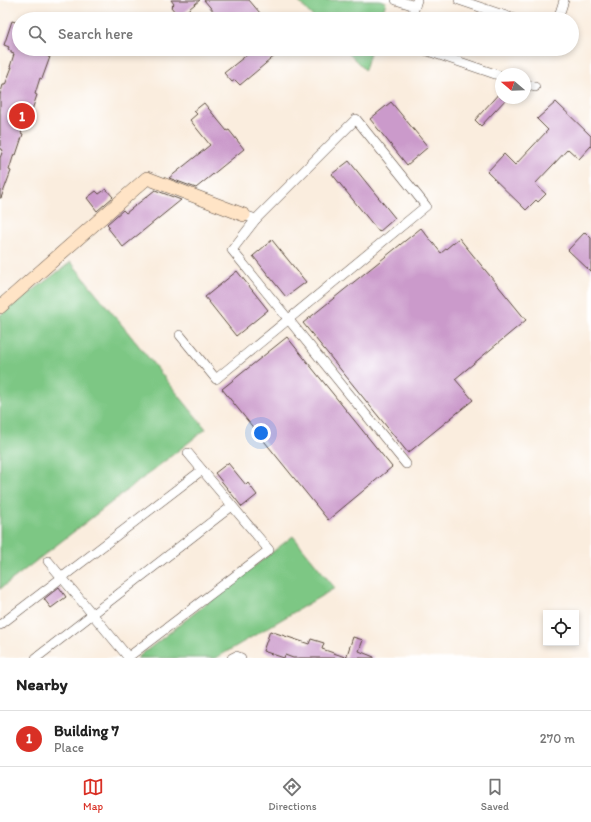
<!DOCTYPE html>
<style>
:root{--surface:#fff;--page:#f6f6f6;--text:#222;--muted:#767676;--line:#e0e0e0;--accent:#d93025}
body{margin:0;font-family:Itim,sans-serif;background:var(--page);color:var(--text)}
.controls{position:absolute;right:12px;bottom:12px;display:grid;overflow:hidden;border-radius:0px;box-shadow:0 2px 6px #0003}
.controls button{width:36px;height:36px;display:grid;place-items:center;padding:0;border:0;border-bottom:1px solid var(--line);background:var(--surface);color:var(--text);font:20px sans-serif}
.compass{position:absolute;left:495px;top:68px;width:36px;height:36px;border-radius:50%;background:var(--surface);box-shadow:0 2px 6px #0003;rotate:289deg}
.you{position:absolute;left:261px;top:433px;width:14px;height:14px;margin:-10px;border:3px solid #fff;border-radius:50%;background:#1a73e8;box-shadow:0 0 0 6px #1a73e833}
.badge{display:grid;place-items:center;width:26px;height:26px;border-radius:50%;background:var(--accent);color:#fff;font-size:13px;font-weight:700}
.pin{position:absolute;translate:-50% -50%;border:2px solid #fff;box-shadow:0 1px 4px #0006}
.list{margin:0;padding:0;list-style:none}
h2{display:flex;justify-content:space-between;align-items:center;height:52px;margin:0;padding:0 16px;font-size:17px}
h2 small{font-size:13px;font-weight:400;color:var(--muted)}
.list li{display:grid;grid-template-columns:26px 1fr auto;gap:12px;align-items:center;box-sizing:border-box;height:56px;padding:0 16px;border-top:1px solid var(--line)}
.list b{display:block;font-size:15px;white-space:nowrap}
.list p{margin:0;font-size:13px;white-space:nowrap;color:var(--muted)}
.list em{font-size:13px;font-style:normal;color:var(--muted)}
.icon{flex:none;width:22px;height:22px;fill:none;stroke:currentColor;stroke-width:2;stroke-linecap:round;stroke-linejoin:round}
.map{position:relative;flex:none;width:591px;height:658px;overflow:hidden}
.search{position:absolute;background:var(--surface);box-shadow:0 2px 6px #0003;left:12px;right:12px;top:12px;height:44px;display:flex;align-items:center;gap:10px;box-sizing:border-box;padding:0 14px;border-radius:22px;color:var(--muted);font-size:15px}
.sheet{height:108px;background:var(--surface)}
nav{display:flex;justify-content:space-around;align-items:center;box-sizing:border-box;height:56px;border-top:1px solid var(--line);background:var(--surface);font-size:11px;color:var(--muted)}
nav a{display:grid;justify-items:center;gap:2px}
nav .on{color:var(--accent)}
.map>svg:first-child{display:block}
.green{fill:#7dc784;stroke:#5c7851}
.building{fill:#cb9acb}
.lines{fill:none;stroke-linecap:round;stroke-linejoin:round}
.street-casing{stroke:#58473b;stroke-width:10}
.secondary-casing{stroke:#58473b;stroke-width:14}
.street{stroke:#fff;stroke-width:9}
.secondary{stroke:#ffe4c6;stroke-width:13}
</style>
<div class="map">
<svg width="591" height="658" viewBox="0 0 591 658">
<rect width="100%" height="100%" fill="#fff"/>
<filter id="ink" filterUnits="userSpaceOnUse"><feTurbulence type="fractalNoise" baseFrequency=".025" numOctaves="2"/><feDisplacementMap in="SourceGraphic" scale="8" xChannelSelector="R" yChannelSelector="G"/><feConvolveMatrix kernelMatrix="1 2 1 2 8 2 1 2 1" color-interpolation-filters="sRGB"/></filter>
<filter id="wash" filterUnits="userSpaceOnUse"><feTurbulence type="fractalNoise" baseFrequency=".012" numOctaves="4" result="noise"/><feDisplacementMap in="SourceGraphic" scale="16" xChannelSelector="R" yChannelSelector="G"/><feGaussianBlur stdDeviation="0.9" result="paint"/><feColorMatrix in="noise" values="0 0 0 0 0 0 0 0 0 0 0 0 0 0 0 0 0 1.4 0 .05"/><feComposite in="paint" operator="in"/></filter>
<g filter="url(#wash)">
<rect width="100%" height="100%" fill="#faedde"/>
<!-- green -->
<g class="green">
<path d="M297,0H379L386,2L381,19H315Z"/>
<path d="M344,49H371L365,70Z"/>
<path d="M71,262L206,429L0,589V315Z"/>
<path d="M293,536L335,588L216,658H137Z"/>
</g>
<g id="blocks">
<!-- building -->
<g class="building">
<path d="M171,0H200L179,17L171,7L174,4Z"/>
<path d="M204,0H249L265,19H220Z"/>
<path d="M12,21L19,23V49H48L47,52L49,53L48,57H50L42,79L40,78L35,94L37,95L30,116L28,115L24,126L21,133L23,134L16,155L14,154L9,170L11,171L1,198H0V158L3,150L0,149V95L3,85H5L12,67H10L14,54L11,53V51L8,49L9,47L4,45Z"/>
<path d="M244,49H283L240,85L235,80L232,82L224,73L248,54Z"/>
<path d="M501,91V98H507L481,126L475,120Z"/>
<path d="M391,102L428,147L407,165L370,119Z"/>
<path d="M556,102L591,136V146L579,159L568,149L535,184L546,194L538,202L536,200L526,210L487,172L504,154L515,165L548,130L537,119Z"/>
<path d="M204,103L227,131L229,130L244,149L196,188L169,178L210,145L190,120L197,114L194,111Z"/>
<path d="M349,161L395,218L379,232L332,174Z"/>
<path d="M106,189L113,197L97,211L87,198L96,191L99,194Z"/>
<path d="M155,190L181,200L123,247L108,228L110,227L107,224L123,210L126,213Z"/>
<path d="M421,228L441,253L459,238L526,320L455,379L473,400L408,453L303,323Z"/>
<path d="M585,232L591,238V272L568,250Z"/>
<path d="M272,240L306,282L286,297L253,256Z"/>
<path d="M237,271L268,310L236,336L205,297Z"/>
<path d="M287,337L392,467L328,520L222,389Z"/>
<path d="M228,463L246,485L248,483L257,495L242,507L215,473Z"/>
<path d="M59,587L66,597L51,608L44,599Z"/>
<path d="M270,631L309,644L311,639L324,643L322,649L345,657V658H293L285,655L284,658L263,651Z"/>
<path d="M353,637L363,640L359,651L374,657V658H346Z"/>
</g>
</g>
</g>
<g filter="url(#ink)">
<use href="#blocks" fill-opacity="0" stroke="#58473b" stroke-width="1"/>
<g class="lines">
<!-- street casing -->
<g class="street-casing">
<g id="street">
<path d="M396,0L415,6"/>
<path d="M459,0L515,19"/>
<path d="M411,19L417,0"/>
<path d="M558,19L564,0"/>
<path d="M422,49L501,76"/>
<path d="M400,51L401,49"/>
<path d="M525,84L535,87"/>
<path d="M256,219L232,250L406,464"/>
<path d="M180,335L216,379L426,206L356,119L256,219L244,215"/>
<path d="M48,561L129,658"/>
<path d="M0,625L202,470"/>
<path d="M36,658L232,506"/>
<path d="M127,658L269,550L188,453"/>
<path d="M232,658L236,656L241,658"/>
</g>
</g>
<!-- secondary casing -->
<g class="secondary-casing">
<path id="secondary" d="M0,307L147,178L244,215"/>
</g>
<!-- street -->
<use href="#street" class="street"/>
<!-- secondary -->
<use href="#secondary" class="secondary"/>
</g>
</g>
</svg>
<div class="controls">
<button><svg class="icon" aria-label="locate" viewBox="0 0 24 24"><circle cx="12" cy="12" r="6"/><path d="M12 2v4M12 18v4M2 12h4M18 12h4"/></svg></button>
</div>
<svg class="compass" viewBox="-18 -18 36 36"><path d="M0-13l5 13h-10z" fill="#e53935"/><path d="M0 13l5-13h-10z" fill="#767676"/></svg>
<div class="you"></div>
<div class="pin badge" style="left:22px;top:116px">1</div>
<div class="search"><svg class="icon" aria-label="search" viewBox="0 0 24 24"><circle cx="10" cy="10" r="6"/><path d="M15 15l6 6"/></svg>Search here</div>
</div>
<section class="sheet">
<h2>Nearby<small></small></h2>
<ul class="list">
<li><span class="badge">1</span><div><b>Building 7</b><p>Place</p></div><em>270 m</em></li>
</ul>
</section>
<nav>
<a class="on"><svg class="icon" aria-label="map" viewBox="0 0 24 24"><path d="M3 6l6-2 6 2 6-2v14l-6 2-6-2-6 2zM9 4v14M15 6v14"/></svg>Map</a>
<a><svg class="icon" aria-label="directions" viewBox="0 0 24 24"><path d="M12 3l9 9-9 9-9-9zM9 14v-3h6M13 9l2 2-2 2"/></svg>Directions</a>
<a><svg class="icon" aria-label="saved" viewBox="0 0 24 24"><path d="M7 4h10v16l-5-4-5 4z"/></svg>Saved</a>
</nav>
